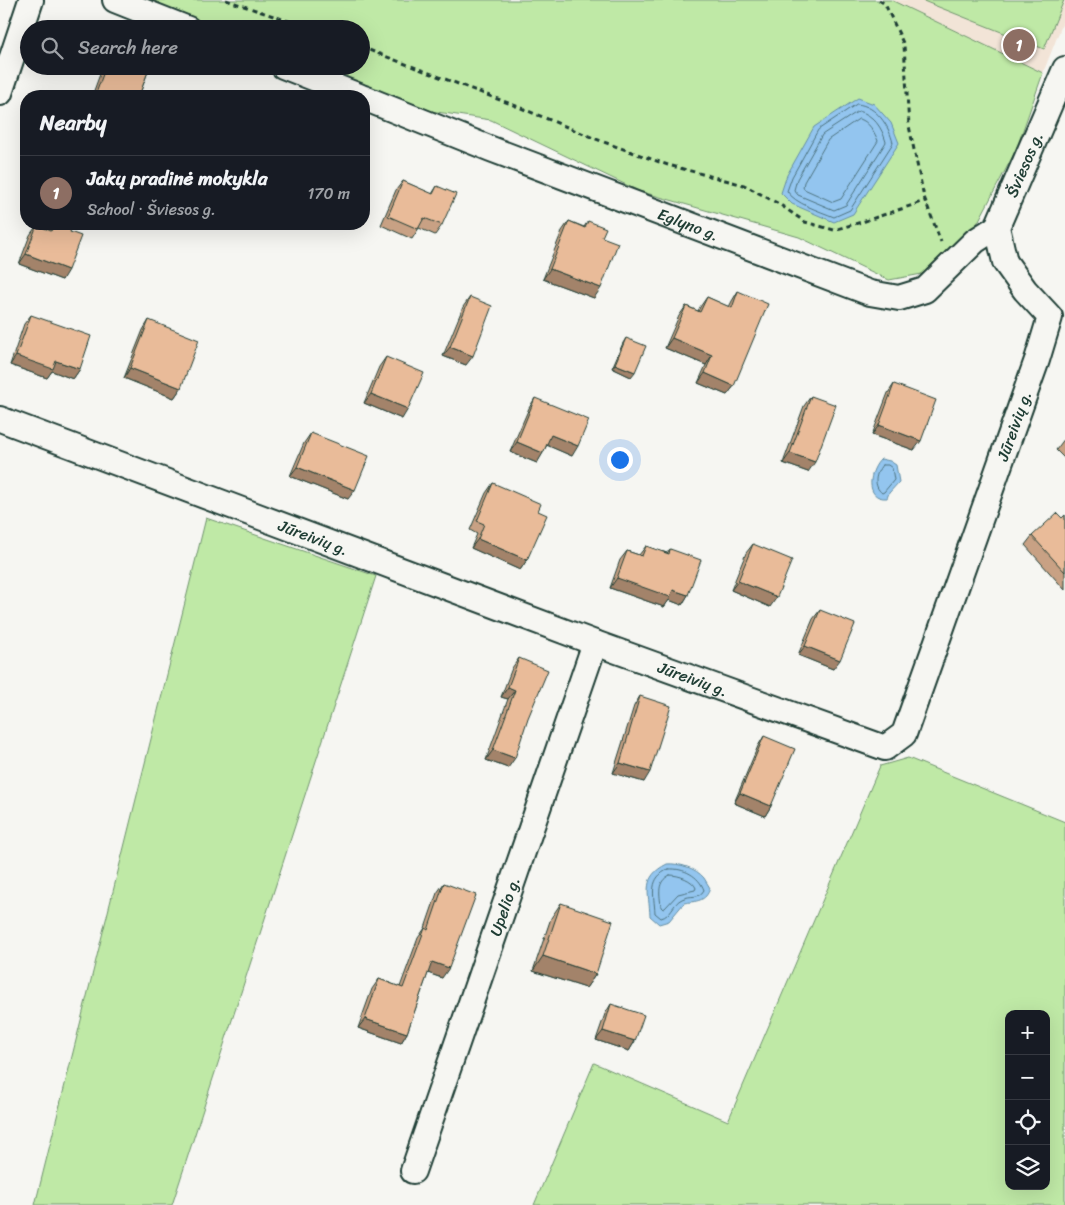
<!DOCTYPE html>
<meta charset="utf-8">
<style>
:root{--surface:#171b24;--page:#242831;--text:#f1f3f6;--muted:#9ea1a6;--line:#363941;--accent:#8c9099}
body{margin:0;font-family:Sriracha,sans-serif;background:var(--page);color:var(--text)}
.controls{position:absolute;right:15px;bottom:15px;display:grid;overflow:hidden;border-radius:10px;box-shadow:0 5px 20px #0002}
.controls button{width:45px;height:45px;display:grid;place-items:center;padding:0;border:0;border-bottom:1px solid var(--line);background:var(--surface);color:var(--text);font:25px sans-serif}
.you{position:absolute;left:619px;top:459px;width:18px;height:18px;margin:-12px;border:4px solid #fff;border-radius:50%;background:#1a73e8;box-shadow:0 0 0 8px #1a73e833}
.badge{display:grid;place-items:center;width:32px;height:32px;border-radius:50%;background:var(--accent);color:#fff;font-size:16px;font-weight:700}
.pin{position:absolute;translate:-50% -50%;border:2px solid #fff;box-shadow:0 1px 5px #0006}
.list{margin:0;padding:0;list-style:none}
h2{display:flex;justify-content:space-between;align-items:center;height:65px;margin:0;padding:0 20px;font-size:21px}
h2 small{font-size:16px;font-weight:400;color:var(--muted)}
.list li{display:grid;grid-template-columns:32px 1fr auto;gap:15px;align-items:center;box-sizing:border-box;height:75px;padding:0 20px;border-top:1px solid var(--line)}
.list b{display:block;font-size:19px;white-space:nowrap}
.list p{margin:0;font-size:16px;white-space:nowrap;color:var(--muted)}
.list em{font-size:16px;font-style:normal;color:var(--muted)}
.icon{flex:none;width:28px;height:28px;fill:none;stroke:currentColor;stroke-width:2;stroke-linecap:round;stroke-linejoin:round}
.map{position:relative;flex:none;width:1065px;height:1205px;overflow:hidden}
.search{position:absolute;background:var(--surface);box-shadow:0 5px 20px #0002;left:20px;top:20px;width:350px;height:55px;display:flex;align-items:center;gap:12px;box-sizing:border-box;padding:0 18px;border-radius:28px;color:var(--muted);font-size:19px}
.panel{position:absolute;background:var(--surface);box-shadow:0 5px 20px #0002;left:20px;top:90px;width:350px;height:140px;border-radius:20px}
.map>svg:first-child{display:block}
.built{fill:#f2e4d7}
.green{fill:#bfe9a6;stroke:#6f936d;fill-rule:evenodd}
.water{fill:#93c5ef;stroke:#658fa4}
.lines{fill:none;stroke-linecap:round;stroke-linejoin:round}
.shore{stroke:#4d737f;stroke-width:1}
.street-casing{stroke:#1f3d34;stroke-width:28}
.path{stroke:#1f3d34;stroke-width:3;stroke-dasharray:5 4;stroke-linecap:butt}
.street{stroke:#f6f6f2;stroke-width:24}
.wall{fill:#c8a184;stroke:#1f3d34}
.shaded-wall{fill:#a3836b;stroke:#1f3d34}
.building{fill:#e9bb99;stroke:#1f3d34}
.labels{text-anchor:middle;stroke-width:4;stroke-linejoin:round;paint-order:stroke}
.street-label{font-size:16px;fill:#1f3d34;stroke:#f6f6f2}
</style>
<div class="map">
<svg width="1065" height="1205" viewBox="0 0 1065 1205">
<rect width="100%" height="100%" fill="#f6f6f2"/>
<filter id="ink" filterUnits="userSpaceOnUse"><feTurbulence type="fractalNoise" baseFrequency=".02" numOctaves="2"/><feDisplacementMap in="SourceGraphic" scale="10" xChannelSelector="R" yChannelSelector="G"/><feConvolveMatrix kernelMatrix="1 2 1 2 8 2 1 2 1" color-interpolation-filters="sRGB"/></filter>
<g filter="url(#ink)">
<!-- built -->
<path class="built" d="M891,0H1065V17L1043,73Z"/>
<!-- green -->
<g class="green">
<path d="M134,0H891L1043,73L1016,150L978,222L957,245L935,266L922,274L889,280L799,237L639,191L491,120L430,111L310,66H361V29H210Z"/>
<path d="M921,0H1064L1044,49Z"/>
<path d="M206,518L376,576L172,1205H35Z"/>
<path d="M908,758L1065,822V1205H534L594,1063L728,1121L880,766ZM1009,1014H1046V1186H1009Z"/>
</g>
<!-- water -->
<g class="water">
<path d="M858,98L874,104L891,123L899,143L853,214L834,222L792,204L781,193L787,175L814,127Z"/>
<path d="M881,459L890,461L896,465L899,482L889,493L887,498C864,500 869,470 881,459Z"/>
<path d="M667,864C679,863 696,868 704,878C706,881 708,885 710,888C706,902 696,901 684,903L669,921L659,924L650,916C649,892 641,877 667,864Z"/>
</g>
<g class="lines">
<!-- shore -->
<g class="shore">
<path d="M857,104C877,106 889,126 893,143L850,210L834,217C820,211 795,204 787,191L792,177L818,130Z"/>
<path d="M859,111C874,115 882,128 886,142L846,205L834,210L798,195L794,190L797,179L822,135Z"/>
<path d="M859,119C868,120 875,133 878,141L841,199L833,202L804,189L803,187L804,182L828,140Z"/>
<path d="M882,465H888L892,468L894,480L884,492L882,493C873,486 875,474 882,465Z"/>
<path d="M669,869C684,868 699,876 704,890C698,900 692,894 682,899C673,903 671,916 661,918L655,913C654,894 648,878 669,869Z"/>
<path d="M670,875C679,875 693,880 696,888L695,890L678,894L665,908L663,909L661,907C660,894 656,882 670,875Z"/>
</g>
<!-- street casing -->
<g class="street-casing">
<g id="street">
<path d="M115,0L188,29"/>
<path d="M283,66L359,96"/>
<path d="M0,93L31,0"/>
<path id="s1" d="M364,98L491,149L870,293L899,298L925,290L975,241L997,227"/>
<path id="s2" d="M0,419L595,643L885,748L904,734L1037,360L1050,317L1025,290L1005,262L997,227L1065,69"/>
<path id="s3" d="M413,1171L595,643"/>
</g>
</g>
<!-- path -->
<g class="path">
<path d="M226,0L312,29"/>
<path d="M879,0L885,4L904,45L909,126L924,197L941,242"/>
<path d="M361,47L516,106L601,141L668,165L744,185L779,204L805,222L834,230L865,221L925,201"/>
</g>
<!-- street -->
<use href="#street" class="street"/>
</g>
<!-- wall -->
<g class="wall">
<path d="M103,66H150L139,96H92Z"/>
<path d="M403,181L432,194L437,186L442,225L435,235L419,228L412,239L381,225L396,190Z"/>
<path d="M569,221L584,227L588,221L602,237L594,298L543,279L562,231Z"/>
<path d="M52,224H70V232L62,280L19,264L30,235L37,225L48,230Z"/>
<path d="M738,291L734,386L727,395L698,383L706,365L665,348L679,316L686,306L698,311L700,307L707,297L729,307L732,301Z"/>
<path d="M470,297L466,365L443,356L463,307Z"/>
<path d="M31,315L80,369L73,379L52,371L47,378L10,365L24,324Z"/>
<path d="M149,320L181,388L174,398L124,378L143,330Z"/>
<path d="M626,338L631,377L612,368L623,343Z"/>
<path d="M386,357L402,419L364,403L379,367Z"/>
<path d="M894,384L914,450L872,435L888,393Z"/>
<path d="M811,396L808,472L783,463L804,406Z"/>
<path d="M535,398L572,456L547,445L537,463L510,452L529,408Z"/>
<path d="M311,433L348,499L290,476L304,443Z"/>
<path d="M1065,438V459L1056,450Z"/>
<path d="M493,483L538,511L527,560L520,570L471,548L477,534L470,530L486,493Z"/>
<path d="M1065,515V590L1025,545L1032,536L1062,518Z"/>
<path d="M753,544L770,607L731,590L746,553Z"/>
<path d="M646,546L667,553L670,549L688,595L682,605L669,600L664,607L610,588L620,560L627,551L639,555Z"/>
<path d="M820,610L833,669L798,655L813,619Z"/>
<path d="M519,658L508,768L486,760L508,699L501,697L512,668Z"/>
<path d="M640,696L644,782L613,773L634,706Z"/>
<path d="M764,736L771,806L765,816L734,803L758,746Z"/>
<path d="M444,883L442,978L428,973L407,1033L401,1043L358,1028L372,989L379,979L400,987L418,938L425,928L437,893Z"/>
<path d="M561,903L596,974L586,988L533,971L551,918Z"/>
<path d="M611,1004L635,1041L629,1051L596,1040L605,1014Z"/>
</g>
<!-- shaded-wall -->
<g class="shaded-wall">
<path d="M26,254L68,270L62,280L19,264Z"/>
<path d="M550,269L601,288L594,298L543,279Z"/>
<path d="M672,338L712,355L706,365L665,348Z"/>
<path d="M450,347L473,356L466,365L443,356Z"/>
<path d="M16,356L56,361L80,369L73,379L52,371L47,378L10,365Z"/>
<path d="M615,364L635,372L631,377L612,368Z"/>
<path d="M130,368L181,388L174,398L124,378Z"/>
<path d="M705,373L734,386L727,395L698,383Z"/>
<path d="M371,394L408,409L402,419L364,403Z"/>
<path d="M879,425L921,441L914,450L872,435Z"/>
<path d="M551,435L578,446L572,456L544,444Z"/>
<path d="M517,442L543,453L537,463L510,452Z"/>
<path d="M790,453L815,462L808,472L783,463Z"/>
<path d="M297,467L355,490L348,499L290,476Z"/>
<path d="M478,539L527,560L520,570L471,548Z"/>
<path d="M617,578L673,590L688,595L682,605L669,600L664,607L610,588Z"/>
<path d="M738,581L777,597L770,607L731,590Z"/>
<path d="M805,646L840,660L833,669L798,655Z"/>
<path d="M508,687L515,690L508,699L501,697Z"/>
<path d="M493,750L515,758L508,768L486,760Z"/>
<path d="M620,763L650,772L644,782L613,773Z"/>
<path d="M740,793L771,806L765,816L734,803Z"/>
<path d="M543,956L596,974L586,988L533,971Z"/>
<path d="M432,962L449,968L442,978L425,972Z"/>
<path d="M365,1019L407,1033L401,1043L358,1028Z"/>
<path d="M603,1031L635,1041L629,1051L596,1040Z"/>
</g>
<!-- building -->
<g class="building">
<path d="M106,66H150L139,96H95Z"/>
<path d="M403,181L433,194L437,186L456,194L442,225L424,218L418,229L388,216Z"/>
<path d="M569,221L585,228L588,221L606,228L602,237L618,243L601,288L550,269Z"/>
<path d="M54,224H70L72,225L70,232L81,236L68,270L26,254L37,225L51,231Z"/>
<path d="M738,291L768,304L734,386L705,373L712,355L672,338L686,306L700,312L707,297L732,308Z"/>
<path d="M470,297L492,306L473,356L450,347Z"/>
<path d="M31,315L91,336L80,369L56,361L53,369L16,356Z"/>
<path d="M149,320L199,340L181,388L130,368Z"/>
<path d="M626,338L646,346L635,372L615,364Z"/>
<path d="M386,357L424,373L408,409L371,394Z"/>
<path d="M894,384L936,400L921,441L879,425Z"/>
<path d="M811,396L836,405L815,462L790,453Z"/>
<path d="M535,398L589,420L578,446L551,435L543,453L517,442Z"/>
<path d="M311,433L369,456L355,490L297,467Z"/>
<path d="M493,483L541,504L538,511L547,515L527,560L478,539L484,524L477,521Z"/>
<path d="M1057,513L1062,518L1065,515V572L1032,536Z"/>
<path d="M753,544L792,560L777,597L738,581Z"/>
<path d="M646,546L669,554L670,549L701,560L688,595L673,590L670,597L617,578L627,551L642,556Z"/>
<path d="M820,610L855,624L840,660L805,646Z"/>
<path d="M519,658L548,670L528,718L515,758L493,750L515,690L508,687Z"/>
<path d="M640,696L671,706L650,772L620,763Z"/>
<path d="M764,736L795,749L771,806L740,793Z"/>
<path d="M444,883L476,895L449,968L432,962L407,1033L365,1019L379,979L403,988L425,928L428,930Z"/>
<path d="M561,903L613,921L596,974L543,956Z"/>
<path d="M611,1004L644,1015L635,1041L603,1031Z"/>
</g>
</g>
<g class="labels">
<!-- street labels -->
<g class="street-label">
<text dy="6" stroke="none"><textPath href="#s2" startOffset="1585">Šviesos g.</textPath></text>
<text dy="6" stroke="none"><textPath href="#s1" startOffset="348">Eglyno g.</textPath></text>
<text dy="6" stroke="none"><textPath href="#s2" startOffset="1295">Jūreivių g.</textPath></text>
<text dy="6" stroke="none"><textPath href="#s2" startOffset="335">Jūreivių g.</textPath></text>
<text dy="6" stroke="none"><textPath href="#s2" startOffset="740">Jūreivių g.</textPath></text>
<text dy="6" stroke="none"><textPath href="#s3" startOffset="280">Upelio g.</textPath></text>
</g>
</g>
</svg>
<div class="controls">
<button>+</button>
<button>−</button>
<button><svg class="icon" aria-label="locate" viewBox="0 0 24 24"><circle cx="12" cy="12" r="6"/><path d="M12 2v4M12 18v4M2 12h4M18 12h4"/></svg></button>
<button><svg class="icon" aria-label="layers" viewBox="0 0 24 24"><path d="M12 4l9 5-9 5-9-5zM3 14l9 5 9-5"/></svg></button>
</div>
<div class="you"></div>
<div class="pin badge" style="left:1019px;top:45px;background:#8d6e63">1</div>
<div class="search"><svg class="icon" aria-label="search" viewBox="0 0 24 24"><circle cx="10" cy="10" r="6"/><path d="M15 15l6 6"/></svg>Search here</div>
<section class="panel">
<h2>Nearby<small></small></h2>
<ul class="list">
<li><span class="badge" style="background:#8d6e63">1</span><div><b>Jakų pradinė mokykla</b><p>School · Šviesos g.</p></div><em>170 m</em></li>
</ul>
</section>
</div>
